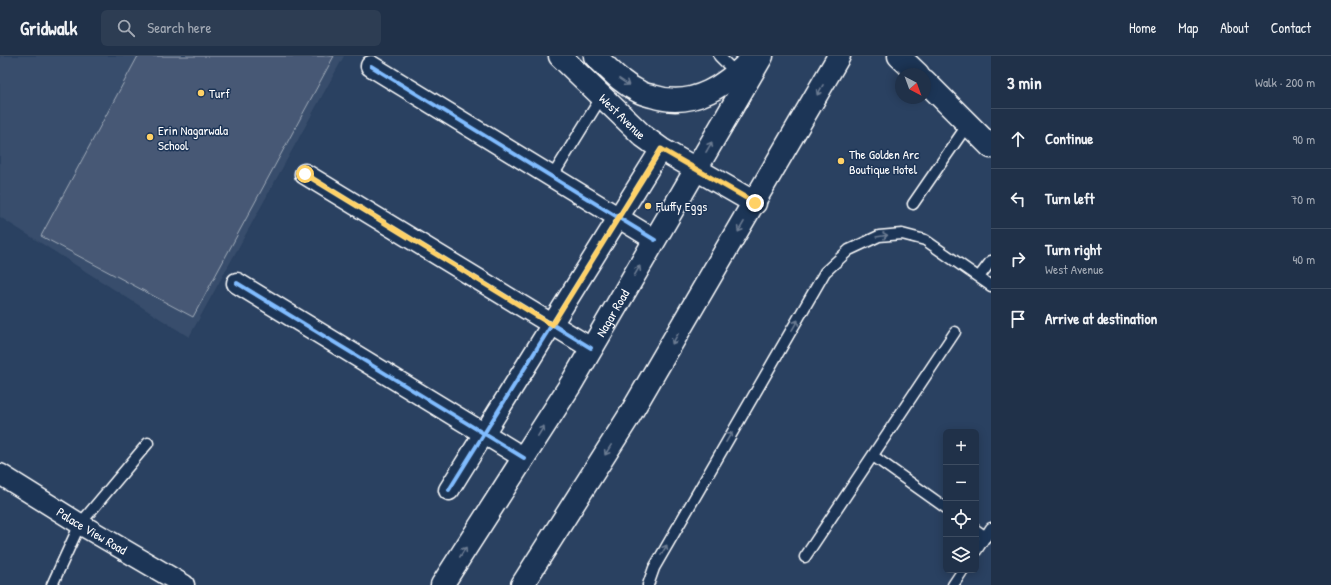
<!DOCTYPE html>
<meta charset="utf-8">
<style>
:root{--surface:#203149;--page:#2d3d53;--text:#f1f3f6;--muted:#a2a9b4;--line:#3d4c61}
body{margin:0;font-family:"Patrick Hand",sans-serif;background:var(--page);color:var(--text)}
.controls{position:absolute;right:12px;bottom:12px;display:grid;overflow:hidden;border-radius:6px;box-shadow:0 2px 10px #0003}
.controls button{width:36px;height:36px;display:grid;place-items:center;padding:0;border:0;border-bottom:1px solid var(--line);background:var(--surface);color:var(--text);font:20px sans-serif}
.compass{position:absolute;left:895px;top:12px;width:36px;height:36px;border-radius:50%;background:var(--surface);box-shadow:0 2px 10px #0003;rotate:139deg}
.stop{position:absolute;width:12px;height:12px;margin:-9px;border:3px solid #ffd166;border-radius:50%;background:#fff}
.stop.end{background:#ffd166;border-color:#fff;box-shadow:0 1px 4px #0008}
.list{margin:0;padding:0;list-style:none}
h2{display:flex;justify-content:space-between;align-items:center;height:52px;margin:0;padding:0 16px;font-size:17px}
h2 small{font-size:13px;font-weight:400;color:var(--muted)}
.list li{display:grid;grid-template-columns:26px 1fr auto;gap:12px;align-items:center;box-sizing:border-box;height:60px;padding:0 16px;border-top:1px solid var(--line)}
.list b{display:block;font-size:15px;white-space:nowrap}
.list p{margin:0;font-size:13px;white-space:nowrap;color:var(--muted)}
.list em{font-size:13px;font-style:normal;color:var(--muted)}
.icon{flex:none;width:22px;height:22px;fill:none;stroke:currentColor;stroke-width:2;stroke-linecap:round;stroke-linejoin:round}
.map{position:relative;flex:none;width:991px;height:529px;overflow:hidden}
header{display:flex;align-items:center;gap:24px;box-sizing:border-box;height:56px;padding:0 20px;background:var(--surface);border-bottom:1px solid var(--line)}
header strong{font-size:19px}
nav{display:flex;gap:22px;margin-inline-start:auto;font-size:14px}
.search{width:280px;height:36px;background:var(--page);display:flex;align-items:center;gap:10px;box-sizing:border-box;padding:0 14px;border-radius:6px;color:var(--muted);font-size:15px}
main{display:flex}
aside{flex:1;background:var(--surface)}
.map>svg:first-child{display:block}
.built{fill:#394e6c}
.green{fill:#465975;stroke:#a2acba}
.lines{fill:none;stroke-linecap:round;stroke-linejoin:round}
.service-casing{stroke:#fff;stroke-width:13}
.minor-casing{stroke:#fff;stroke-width:23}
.tertiary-casing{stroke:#fff;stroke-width:25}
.secondary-casing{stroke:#fff;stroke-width:25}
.trunk-casing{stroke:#fff;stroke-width:25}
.service{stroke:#1d3557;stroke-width:10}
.minor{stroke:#1d3557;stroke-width:20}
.tertiary{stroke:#1d3557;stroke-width:22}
.secondary{stroke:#1d3557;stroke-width:22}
.trunk{stroke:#1d3557;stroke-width:22}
.cycleway-casing{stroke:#1d3557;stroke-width:6}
.cycleway{stroke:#80bcff;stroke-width:4}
.oneway{stroke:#6c7c92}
.route{stroke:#ffd166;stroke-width:5}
.poi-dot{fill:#ffd166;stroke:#1d3557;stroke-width:1.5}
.labels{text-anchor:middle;stroke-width:3;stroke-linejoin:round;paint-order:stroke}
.poi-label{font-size:13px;fill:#fff;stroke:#1d3557;text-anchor:start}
.street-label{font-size:13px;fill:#fff;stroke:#1d3557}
</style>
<header>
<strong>Gridwalk</strong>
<div class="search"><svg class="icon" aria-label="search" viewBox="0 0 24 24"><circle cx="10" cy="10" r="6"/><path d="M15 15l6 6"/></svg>Search here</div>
<nav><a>Home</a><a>Map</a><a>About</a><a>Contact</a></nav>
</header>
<main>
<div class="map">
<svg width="991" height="529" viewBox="0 0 991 529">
<rect width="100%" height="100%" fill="#2a4161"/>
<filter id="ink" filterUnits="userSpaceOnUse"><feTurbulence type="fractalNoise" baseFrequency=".025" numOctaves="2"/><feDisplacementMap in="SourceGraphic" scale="8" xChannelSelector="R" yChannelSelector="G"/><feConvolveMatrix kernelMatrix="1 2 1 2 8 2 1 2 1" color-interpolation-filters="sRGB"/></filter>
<g filter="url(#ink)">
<!-- built -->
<path class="built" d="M0,0H344L189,281L0,161Z"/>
<!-- green -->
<path class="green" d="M138,0H334L193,261L41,180Z"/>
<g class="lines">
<!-- service casing -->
<g class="service-casing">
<g id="service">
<path d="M719,0L737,18"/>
<path d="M552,121L602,40"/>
<path d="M913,148L968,68"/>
<path d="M979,221L991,205"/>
<path d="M873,400L946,452"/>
<path d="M976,474L986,481"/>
<path d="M976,495L991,472"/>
<path d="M805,501L955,276"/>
<path d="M52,529L80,468L148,387"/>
<path d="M648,529L654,512L825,216L849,194L879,180L902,178L925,184L991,230"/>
<path d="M953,529L963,514"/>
</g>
</g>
<!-- minor casing -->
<g class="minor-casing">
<g id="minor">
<path d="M371,10L655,184"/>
<path d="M305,118L591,292"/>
<path d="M237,227L524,402"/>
<path id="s1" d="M0,418L80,468L184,529"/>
<path d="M449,434L661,93"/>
</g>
</g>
<!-- tertiary casing -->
<g class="tertiary-casing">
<g id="tertiary">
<path d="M899,0L918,18"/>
<path d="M925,25L991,91"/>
</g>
</g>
<!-- secondary casing -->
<g class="secondary-casing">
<g id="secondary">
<path id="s2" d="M560,0L643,80L661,93L755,147"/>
<path d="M595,0C609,13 621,27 638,35C642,38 648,39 652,40C694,54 727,28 755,0"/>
</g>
</g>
<!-- trunk casing -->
<g class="trunk-casing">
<g id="trunk">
<path id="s3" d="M442,529L571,328L762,0"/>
<path d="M522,529L628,362L839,0"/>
</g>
</g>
<!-- service -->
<use href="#service" class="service"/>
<!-- minor -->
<use href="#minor" class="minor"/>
<!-- tertiary -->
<use href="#tertiary" class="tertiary"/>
<!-- secondary -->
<use href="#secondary" class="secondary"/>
<!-- trunk -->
<use href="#trunk" class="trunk"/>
<!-- cycleway casing -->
<g class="cycleway-casing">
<g id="cycleway">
<path d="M371,10L655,184"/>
<path d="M305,118L591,292"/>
<path d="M237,227L524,402"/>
<path d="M449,434L661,93"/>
</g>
</g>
<!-- cycleway -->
<use href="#cycleway" class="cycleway"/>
</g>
<!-- one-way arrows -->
<defs><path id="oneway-shaft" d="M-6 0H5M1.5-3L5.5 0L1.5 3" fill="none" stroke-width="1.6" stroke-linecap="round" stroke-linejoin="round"/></defs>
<g class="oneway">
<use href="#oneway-shaft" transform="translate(624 26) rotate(34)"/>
<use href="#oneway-shaft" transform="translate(820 34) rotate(120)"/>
<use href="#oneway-shaft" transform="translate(709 91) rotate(-60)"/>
<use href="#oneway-shaft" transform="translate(741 171) rotate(120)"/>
<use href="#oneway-shaft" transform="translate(882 180) rotate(-9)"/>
<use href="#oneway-shaft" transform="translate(637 215) rotate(-60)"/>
<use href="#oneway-shaft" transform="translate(795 269) rotate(-60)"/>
<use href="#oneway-shaft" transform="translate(675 283) rotate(120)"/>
<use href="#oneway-shaft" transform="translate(541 375) rotate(-58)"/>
<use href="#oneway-shaft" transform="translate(729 381) rotate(-60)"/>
<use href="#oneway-shaft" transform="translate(608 394) rotate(122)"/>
<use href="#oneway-shaft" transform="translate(664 494) rotate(-60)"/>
<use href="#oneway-shaft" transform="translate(463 496) rotate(-57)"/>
</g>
</g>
<g class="lines" filter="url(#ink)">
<!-- route -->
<path class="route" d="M305,118L552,269L661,93L755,147"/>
</g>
<!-- markers -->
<g class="poi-dot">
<circle cx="201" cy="37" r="4"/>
<circle cx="150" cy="81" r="4"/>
<circle cx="841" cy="105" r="4"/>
<circle cx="648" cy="150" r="4"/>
</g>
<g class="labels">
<!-- poi labels -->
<g class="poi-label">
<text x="209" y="42">Turf</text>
<text x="158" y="79">Erin Nagarwala<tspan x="158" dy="15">School</tspan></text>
<text x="849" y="103">The Golden Arc<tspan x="849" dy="15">Boutique Hotel</tspan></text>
<text x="656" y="155">Fluffy Eggs</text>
</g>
<!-- street labels -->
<g class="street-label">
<text dy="5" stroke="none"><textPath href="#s2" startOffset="87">West Avenue</textPath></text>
<text dy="5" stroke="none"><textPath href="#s3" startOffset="321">Nagar Road</textPath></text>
<text dy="5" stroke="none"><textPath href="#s1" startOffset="108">Palace View Road</textPath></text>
</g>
</g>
</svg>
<div class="controls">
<button>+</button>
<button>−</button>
<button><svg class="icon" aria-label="locate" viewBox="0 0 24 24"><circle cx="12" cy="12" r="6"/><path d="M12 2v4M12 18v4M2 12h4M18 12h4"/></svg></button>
<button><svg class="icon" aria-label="layers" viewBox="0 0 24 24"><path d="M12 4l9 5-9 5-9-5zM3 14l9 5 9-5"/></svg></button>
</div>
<svg class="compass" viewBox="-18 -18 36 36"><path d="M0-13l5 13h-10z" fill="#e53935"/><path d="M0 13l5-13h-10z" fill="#a2a9b4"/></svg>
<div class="stop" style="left:305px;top:118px"></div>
<div class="stop end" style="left:755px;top:147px"></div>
</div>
<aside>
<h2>3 min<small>Walk · 200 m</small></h2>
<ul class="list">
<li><svg class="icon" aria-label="ahead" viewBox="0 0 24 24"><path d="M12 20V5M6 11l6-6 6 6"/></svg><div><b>Continue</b></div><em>90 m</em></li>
<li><svg class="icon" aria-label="left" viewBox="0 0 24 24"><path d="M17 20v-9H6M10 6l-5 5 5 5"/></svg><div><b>Turn left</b></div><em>70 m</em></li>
<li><svg class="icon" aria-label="right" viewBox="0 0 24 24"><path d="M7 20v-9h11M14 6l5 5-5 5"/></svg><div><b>Turn right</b><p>West Avenue</p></div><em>40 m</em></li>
<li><svg class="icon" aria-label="arrive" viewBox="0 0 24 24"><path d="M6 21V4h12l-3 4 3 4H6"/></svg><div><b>Arrive at destination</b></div></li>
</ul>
</aside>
</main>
